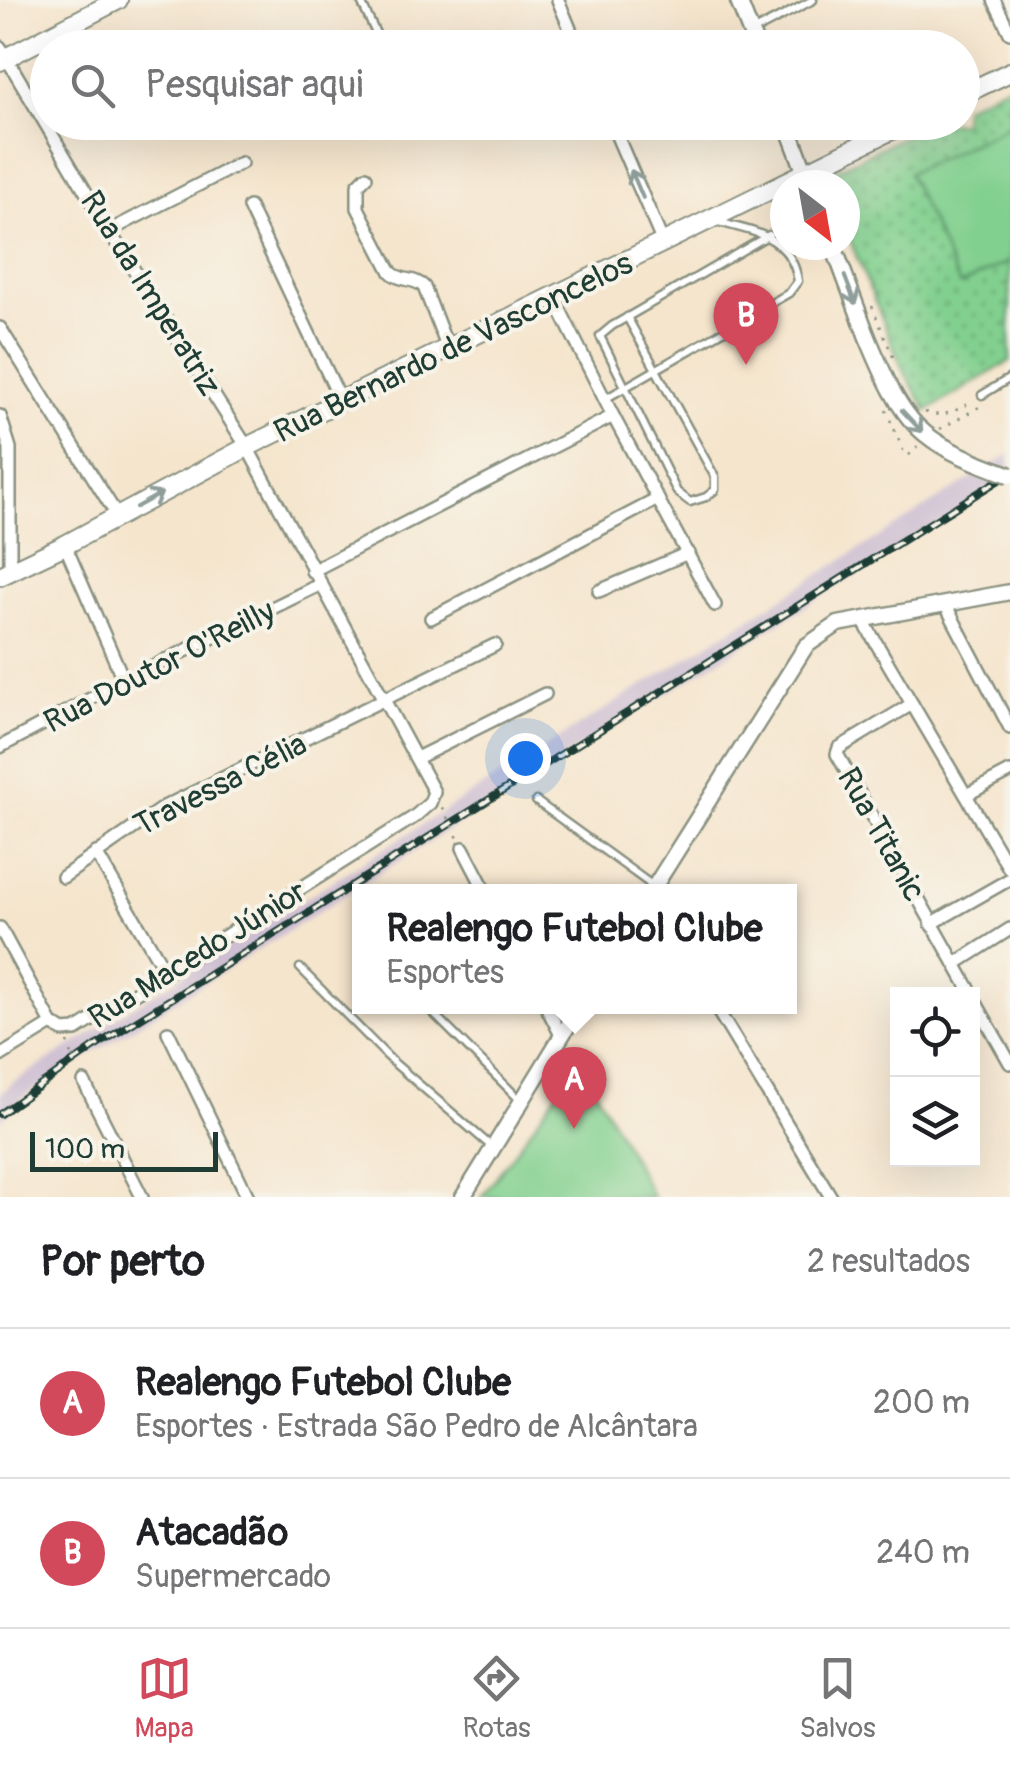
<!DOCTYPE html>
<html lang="pt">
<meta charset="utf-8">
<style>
:root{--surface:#fff;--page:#f2f2f2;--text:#202124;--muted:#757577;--line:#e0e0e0;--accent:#d1495b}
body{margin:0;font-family:Pangolin,sans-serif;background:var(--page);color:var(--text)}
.controls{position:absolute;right:30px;bottom:30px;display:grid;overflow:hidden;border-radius:0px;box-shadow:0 10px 40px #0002}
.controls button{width:90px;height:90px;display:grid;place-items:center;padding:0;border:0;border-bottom:2px solid var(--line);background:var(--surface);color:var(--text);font:50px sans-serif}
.compass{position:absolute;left:770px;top:170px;width:90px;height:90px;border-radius:50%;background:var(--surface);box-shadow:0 10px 40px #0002;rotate:149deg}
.scale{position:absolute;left:30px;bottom:25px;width:188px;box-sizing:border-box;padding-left:10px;border:5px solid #1f3d34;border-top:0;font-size:28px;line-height:35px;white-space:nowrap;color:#1f3d34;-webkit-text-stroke:8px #f7f3e8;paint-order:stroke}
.you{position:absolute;left:525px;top:758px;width:35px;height:35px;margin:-25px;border:8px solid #fff;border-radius:50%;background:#1a73e8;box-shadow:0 0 0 15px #1a73e833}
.badge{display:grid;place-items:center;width:65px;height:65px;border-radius:50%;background:var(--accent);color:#fff;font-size:32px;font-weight:700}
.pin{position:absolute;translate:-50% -82px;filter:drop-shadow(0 2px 5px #0008)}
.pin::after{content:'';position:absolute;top:52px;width:35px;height:30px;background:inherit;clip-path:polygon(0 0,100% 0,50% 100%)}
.popup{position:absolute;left:352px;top:884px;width:445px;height:130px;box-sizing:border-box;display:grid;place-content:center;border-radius:0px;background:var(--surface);filter:drop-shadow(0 2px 8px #0005);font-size:32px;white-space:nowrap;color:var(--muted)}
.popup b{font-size:38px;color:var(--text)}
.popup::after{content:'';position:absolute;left:50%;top:100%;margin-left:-20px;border:20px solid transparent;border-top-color:var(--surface)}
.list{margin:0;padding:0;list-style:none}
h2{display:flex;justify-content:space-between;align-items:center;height:130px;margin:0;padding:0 40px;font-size:42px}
h2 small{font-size:32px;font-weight:400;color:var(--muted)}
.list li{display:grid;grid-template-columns:65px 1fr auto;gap:30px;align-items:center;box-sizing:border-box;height:150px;padding:0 40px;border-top:2px solid var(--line)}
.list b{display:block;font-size:38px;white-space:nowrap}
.list p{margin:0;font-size:32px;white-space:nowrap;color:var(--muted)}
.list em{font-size:32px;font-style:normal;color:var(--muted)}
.icon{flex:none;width:55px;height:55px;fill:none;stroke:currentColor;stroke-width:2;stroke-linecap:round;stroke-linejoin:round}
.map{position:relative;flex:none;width:1010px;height:1197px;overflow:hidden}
.search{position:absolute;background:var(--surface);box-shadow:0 10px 40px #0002;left:30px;right:30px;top:30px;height:110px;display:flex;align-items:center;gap:25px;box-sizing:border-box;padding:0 35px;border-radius:55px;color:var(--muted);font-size:38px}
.sheet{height:430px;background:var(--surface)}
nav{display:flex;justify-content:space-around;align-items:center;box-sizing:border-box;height:140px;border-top:2px solid var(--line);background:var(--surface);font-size:28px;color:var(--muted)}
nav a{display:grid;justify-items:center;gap:5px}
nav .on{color:var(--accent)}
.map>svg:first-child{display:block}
.industrial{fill:#cdbed2}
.grass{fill:url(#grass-dots);stroke:#508662;stroke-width:2.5}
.pitch{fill:#82d08f;stroke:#508662;stroke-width:2.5}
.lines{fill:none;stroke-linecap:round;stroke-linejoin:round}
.service-casing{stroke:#8a9180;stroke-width:11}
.minor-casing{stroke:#8a9180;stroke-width:16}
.tertiary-casing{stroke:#8a9180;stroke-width:19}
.secondary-casing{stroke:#8a9180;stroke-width:20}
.primary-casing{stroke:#8a9180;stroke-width:22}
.path{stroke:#8a9180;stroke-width:2.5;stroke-dasharray:2.5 8;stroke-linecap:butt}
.service{stroke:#fff;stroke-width:6}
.minor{stroke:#fff;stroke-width:11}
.tertiary{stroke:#fff;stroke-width:14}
.secondary{stroke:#fff;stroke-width:15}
.primary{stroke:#fff;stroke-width:18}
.rail-casing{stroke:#1f3d34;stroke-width:8}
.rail{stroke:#f7f3e8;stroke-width:4;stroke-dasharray:11;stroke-linecap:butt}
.secondary-bridge-casing{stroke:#8a9180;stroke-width:20;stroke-linecap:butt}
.path-bridge{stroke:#8a9180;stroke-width:2.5;stroke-dasharray:2.5 8;stroke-linecap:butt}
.secondary-bridge{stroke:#fff;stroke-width:15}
.oneway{stroke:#8f9e9a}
.labels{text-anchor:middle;stroke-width:8;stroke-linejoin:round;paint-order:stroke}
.street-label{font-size:32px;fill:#1f3d34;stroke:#f7f3e8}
</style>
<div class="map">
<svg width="1010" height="1197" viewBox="0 0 1010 1197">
<defs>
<pattern id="grass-dots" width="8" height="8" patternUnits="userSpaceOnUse" patternTransform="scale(2.5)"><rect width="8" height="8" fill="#82d08f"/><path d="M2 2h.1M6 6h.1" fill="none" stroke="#6aaa76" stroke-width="1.8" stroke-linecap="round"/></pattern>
</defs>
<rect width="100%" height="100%" fill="#f7f3e8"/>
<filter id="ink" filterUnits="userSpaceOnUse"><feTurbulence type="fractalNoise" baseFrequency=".01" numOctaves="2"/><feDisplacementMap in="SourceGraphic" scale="20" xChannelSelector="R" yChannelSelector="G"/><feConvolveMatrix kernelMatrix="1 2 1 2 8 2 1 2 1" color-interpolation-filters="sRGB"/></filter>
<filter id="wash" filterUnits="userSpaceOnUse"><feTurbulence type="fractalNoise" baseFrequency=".0048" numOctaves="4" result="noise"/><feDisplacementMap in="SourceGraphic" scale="40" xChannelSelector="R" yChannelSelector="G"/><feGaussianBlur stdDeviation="2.25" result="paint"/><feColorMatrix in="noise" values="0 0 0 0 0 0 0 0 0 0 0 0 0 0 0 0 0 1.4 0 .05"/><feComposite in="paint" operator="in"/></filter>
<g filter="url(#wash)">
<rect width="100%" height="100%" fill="#f5e5cd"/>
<!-- industrial -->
<path class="industrial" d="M1010,454V478L26,1095L0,1121V1094L14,1082Z"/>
<!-- grass -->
<path class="grass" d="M1010,83V361L927,411L902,368L845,228V185H827L824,176L930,123L962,122L963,107Z"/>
<!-- pitch -->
<g class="pitch">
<path d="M1010,125V261L960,285L908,173Z"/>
<path d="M580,1061L653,1197H482Z"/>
</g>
</g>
<g filter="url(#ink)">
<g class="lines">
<!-- service casing -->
<g class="service-casing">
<g id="service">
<path d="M360,0L383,48"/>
<path d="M752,32L813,0"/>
<path d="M627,317L715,477V490L706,497L690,502L677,492L600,336L612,326L769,235"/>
<path d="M982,395L1010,378"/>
<path d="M605,399L789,293L798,281C791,236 755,232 718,222"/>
<path d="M536,801L653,886"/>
<path d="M300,968L393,1062L492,1147"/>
<path d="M426,1006L521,1101"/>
</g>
</g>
<!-- minor casing -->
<g class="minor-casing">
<g id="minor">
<path d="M558,0L578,48"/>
<path d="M994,0L1010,33"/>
<path d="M0,47L109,231L247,447L434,792L430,803L414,817L76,1030L63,1031L52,1024"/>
<path d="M611,122L664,245"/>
<path d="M366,177L358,185V208L391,272C400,282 415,277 424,287L448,349"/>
<path d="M249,207L341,401"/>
<path d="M109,231L241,163"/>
<path d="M553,296L613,416L715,605"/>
<path d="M0,328L118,517"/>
<path d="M0,416L10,448V571"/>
<path d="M65,545L124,681"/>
<path d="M312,571L613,416"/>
<path d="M599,591L688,553"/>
<path d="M945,604L1010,728"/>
<path d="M431,618L658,499"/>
<path d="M862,619L1010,870"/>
<path d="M912,704L839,748L837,754L972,994"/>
<path d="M0,747L124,681L319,585"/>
<path d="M417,758L545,694"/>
<path d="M966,795L1010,772"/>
<path d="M463,848L486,892"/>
<path d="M96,853L167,974"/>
<path d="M63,877L164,807L495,645"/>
<path d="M931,924L1010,879"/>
<path d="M0,928L52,1024"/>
<path d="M955,964L1010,929"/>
<path d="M972,996L1010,1063"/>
<path d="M546,1006L562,1037"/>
<path d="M715,1006L831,1197"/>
<path d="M168,1032L248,1197"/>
<path d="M0,1056L52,1024"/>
<path d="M84,1082L142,1197"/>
</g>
</g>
<!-- tertiary casing -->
<g class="tertiary-casing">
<g id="tertiary">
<path d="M651,892L806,646L838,624L1010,592"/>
<path d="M463,1197L580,1006"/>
</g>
</g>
<!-- secondary casing -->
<g class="secondary-casing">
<g id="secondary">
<path d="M738,0L757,48"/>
<path d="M786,122L810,185"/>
<path d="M833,245L867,336"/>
</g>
</g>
<!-- primary casing -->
<g class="primary-casing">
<g id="primary">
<path d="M0,61L118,0"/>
<path d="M962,95L1010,72"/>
<path d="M0,576L65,545L247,447L908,122"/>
</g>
</g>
<!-- path -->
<g class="path">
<path d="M872,306L896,364"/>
<path d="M886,410L905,455L912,454L918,445"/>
<path d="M925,412C943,419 957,410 973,401"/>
<path d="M940,429L981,406"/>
<path d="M68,1042L77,1071"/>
</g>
<!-- service -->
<use href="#service" class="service"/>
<!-- minor -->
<use href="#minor" class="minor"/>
<!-- tertiary -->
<use href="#tertiary" class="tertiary"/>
<!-- secondary -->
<use href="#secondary" class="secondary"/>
<!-- primary -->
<use href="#primary" class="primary"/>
<!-- rail casing -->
<g class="rail-casing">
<path id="rail" d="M0,1114L99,1044L1010,473"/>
</g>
<!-- rail -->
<use href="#rail" class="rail"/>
<!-- secondary-bridge casing -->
<g class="secondary-bridge-casing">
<path id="secondary-bridge" d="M867,336C905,427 916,441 1010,475"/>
</g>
<!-- path-bridge -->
<path class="path-bridge" d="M437,798L459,840"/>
<!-- secondary-bridge -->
<use href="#secondary-bridge" class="secondary-bridge"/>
</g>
<!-- one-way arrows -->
<defs><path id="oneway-shaft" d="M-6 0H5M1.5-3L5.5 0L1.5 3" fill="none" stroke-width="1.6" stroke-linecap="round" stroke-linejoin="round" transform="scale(2.5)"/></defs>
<g class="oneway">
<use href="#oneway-shaft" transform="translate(637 184) rotate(-113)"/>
<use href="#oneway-shaft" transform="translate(850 290) rotate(69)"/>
<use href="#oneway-shaft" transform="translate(912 421) rotate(47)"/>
<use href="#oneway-shaft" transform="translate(149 500) rotate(-29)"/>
</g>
</g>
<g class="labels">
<!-- street labels -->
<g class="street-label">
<text transform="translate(151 293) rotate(58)" y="11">Rua da Imperatriz</text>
<text transform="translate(453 347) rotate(-26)" y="11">Rua Bernardo de Vasconcelos</text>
<text transform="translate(159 666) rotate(-27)" y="11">Rua Doutor O'Reilly</text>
<text transform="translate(220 784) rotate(-27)" y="11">Travessa Célia</text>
<text transform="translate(882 834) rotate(61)" y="11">Rua Titanic</text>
<text transform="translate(197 954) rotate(-32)" y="11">Rua Macedo Júnior</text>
</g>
</g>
</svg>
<div class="controls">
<button><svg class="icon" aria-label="locate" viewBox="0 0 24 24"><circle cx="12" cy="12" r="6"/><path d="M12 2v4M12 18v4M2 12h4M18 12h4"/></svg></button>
<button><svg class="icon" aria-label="layers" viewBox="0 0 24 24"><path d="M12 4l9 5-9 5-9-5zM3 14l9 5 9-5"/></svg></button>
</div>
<svg class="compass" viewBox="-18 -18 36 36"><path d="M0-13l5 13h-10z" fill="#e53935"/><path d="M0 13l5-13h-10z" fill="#757577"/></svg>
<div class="scale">100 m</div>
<div class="you"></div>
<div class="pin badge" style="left:574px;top:1129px">A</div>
<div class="popup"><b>Realengo Futebol Clube</b>Esportes</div>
<div class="pin badge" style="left:746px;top:365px">B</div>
<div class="search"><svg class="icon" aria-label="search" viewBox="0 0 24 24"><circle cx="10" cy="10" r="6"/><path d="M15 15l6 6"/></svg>Pesquisar aqui</div>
</div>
<section class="sheet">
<h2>Por perto<small>2 resultados</small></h2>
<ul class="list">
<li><span class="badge">A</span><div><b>Realengo Futebol Clube</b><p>Esportes · Estrada São Pedro de Alcântara</p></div><em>200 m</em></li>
<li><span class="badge">B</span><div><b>Atacadão</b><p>Supermercado</p></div><em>240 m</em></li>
</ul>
</section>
<nav>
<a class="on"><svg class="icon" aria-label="map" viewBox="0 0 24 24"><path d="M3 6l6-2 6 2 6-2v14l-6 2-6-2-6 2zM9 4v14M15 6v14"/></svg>Mapa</a>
<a><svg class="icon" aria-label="directions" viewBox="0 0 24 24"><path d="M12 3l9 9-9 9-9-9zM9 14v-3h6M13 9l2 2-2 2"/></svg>Rotas</a>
<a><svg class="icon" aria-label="saved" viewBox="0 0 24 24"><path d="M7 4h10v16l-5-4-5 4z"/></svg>Salvos</a>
</nav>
